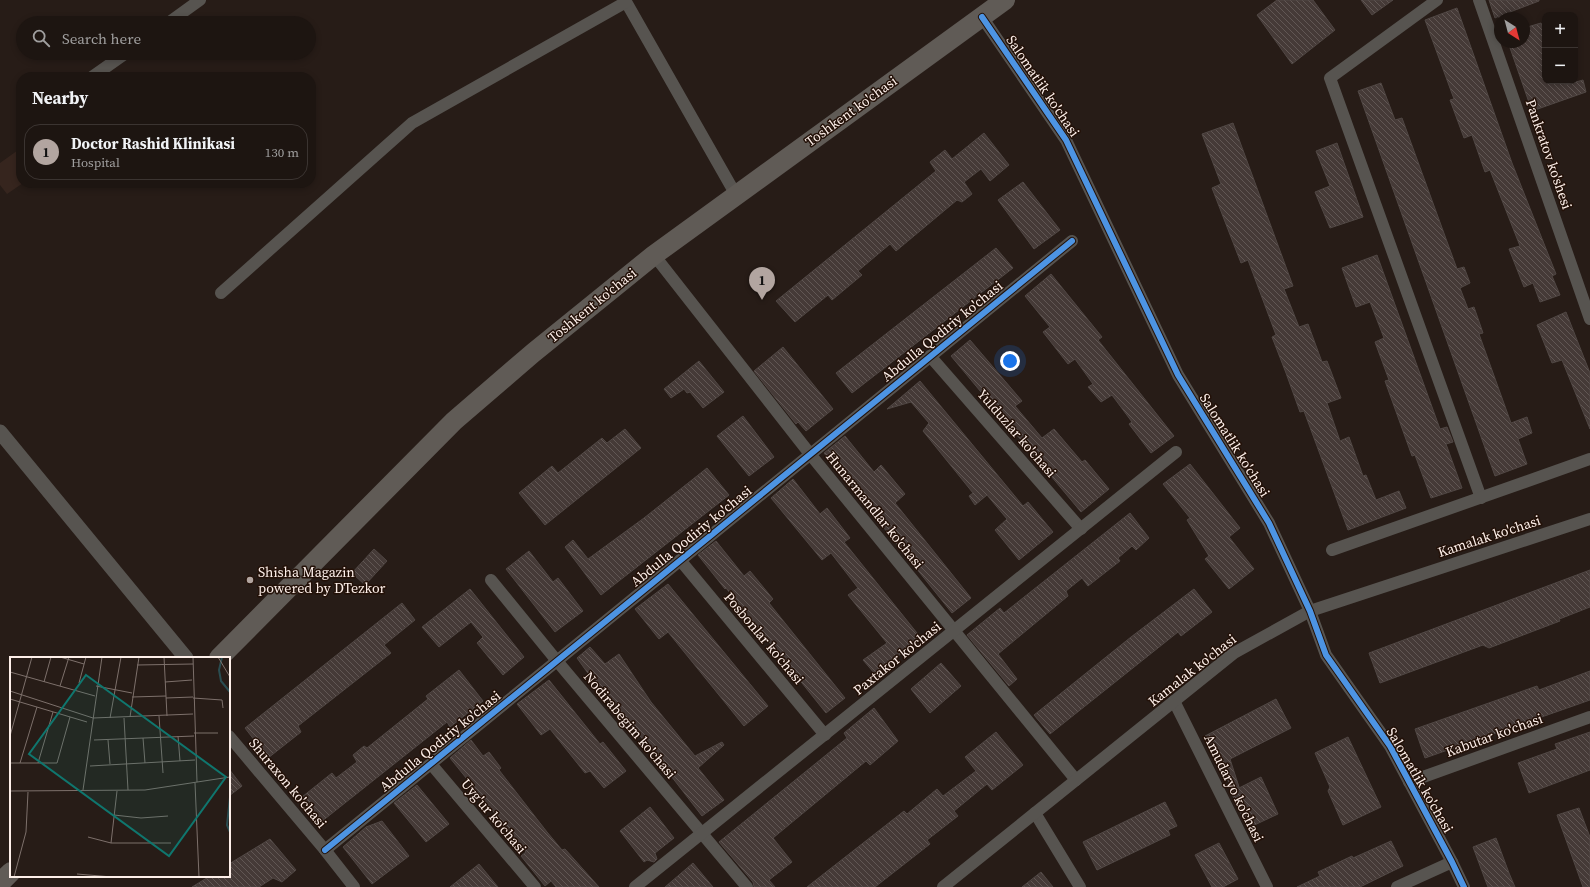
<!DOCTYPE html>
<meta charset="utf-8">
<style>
:root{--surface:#1d1511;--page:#2a221f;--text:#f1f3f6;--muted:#a09f9f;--line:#3b3431;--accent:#b2a5a0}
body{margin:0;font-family:"Source Serif 4",serif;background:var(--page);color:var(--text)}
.controls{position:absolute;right:12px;top:12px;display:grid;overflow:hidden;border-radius:8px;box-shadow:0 2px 6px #0003}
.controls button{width:36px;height:36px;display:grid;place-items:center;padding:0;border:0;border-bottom:1px solid var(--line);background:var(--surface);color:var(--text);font:20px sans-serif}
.compass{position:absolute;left:1494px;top:12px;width:36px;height:36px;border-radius:50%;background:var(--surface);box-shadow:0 2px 6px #0003;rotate:144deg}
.you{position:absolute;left:1010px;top:361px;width:14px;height:14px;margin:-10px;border:3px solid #fff;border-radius:50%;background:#1a73e8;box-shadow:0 0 0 6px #1a73e833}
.badge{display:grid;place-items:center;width:26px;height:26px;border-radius:50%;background:var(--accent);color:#111;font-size:13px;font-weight:700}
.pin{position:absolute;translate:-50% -33px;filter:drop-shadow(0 1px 2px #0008)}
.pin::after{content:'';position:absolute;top:21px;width:14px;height:12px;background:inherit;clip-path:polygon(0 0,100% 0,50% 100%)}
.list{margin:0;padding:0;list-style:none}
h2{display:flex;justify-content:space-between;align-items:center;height:52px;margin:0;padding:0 16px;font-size:17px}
h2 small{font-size:13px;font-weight:400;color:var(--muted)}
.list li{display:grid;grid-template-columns:26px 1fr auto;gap:12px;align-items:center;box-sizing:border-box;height:56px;margin:0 8px 8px;padding:0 8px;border:1px solid var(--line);border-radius:16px}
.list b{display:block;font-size:15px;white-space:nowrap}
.list p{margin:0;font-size:13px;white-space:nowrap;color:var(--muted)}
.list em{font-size:13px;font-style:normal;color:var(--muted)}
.icon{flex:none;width:22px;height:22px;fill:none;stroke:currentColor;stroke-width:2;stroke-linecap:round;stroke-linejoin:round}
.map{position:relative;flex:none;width:1590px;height:887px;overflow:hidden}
.search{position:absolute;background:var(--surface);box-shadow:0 2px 6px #0003;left:16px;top:16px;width:300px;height:44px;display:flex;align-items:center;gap:10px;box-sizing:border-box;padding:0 14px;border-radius:22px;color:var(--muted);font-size:15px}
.panel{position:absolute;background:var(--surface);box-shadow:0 2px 6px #0003;left:16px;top:72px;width:300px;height:116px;border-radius:16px}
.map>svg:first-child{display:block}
.education{fill:#36251e}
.building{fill:url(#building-back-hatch);stroke:#504744}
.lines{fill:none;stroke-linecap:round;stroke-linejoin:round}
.minor{stroke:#575450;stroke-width:12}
.tertiary{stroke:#575450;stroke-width:15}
.trunk{stroke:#605b56;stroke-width:20}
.cycleway-casing{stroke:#231108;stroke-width:8}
.cycleway{stroke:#4d94e3;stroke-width:6}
.poi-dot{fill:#b2a5a0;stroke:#231108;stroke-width:1.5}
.labels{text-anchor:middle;stroke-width:3;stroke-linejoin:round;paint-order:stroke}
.street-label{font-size:14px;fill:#fdefe9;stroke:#231108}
.poi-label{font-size:14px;fill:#fdefe9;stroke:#231108;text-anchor:start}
.inset-river{fill:none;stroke:#2a4d51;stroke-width:2}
.inset-road{fill:none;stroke:#7d706b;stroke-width:1}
.view{fill:#0f766e;fill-opacity:0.15;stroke:#0f766e;stroke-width:2}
.inset-edge{fill:none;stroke:#fdefe9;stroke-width:2}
</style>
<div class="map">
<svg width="1590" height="887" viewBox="0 0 1590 887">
<defs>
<pattern id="building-back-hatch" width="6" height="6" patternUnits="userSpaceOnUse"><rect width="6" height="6" fill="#453a37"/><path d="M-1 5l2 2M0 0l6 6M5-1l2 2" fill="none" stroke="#615754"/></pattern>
</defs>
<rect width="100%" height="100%" fill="#271c17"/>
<!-- education -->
<path class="education" d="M21,148V183H23L7,194L0,185V163Z"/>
<!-- building -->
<g class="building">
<path d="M1277,0H1313L1335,30L1292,64L1257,15Z"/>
<path d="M1361,0H1393L1372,15Z"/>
<path d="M1489,0H1539V1L1510,12L1513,18H1499V16L1495,18Z"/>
<path d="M1457,8L1512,163L1556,274L1552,276L1560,295L1540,302L1533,283L1524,287L1509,249L1520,246L1490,170L1485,172L1472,135L1464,138L1450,100L1454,99L1425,20Z"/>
<path d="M1541,23L1545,34V81H1564L1565,85L1583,80L1586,92L1532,111L1508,42H1524V28Z"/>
<path d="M1381,83L1395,120L1402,118L1457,269L1464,267L1470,283L1460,288L1468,309L1474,307L1483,333L1479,334L1511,423L1527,417L1532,433L1518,439L1527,464L1495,476L1358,91Z"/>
<path d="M1233,123L1293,286L1284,289L1299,327L1308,324L1322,362L1327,361L1341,398L1327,403L1340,441L1349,437L1363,476L1366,475L1376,500L1399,491L1406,508L1348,530L1304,411L1300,412L1286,373L1272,337L1276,335L1248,260L1241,263L1212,188L1221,184L1202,134Z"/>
<path d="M984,133L1009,165L990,181L981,169L964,182L972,194L962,202L957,200L896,251L890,244L858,271L862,275L832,300L828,295L795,322L776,301L936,171L930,162L945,150L952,159Z"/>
<path d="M1337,143L1363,217L1330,228L1315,192L1330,186L1316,151Z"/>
<path d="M1023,182L1060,230L1034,249L998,200Z"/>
<path d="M996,248L1013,268L852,393L836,373Z"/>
<path d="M1377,255L1440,429L1447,427L1453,442L1446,444L1462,488L1431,498L1415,455L1412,456L1385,381L1389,380L1375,342L1384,338L1370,302L1356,307L1342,268Z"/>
<path d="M1051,274L1102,337L1098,340L1174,436L1151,453L1129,424L1132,422L1112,395L1101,402L1088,387L1093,384L1075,359L1068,364L1043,332L1050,327L1025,296Z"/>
<path d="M1566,312L1590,373V429L1562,360L1552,363L1537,325Z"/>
<path d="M970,340L1022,401L1015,406L1042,438L1054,429L1082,462L1085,460L1109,489L1081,512L951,356Z"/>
<path d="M783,347L833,409L806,431L798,422L796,424L754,371Z"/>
<path d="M699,361L724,392L703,408L690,392L687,393L684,389L671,398L664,389Z"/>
<path d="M920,381L1023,506L1028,502L1053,532L1019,560L995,530L1007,519L987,495L975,505L969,496L973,493L923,431L929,423L911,402L887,409Z"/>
<path d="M743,416L774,457L749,476L717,436Z"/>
<path d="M625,429L641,448L545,525L519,493L552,466L558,473L602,438L607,443Z"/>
<path d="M845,436L874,472L881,465L905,494L895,503L971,598L952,613L824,453Z"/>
<path d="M1190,464L1240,528L1229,537L1254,569L1229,589L1205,559L1209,556L1187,520L1190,518L1163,484Z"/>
<path d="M707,468L729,495L601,595L565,547L573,540L588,559L644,518Z"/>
<path d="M793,479L820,514L827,508L850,538L844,542L921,638L875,674L863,660L887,643L848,595L858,588L831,553L822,560L771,498Z"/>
<path d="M1130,513L1149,538L1136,550L1132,546L1118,558L1120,561L1088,586L1082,578L1066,591L1068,596L998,654L1017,679L1009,686L967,635L1000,608L1004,613Z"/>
<path d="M716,541L744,576L750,571L773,599L769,603L845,698L826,713L726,588L725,589L698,555Z"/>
<path d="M374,549L387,561L365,585L352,573Z"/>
<path d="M529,551L553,582L558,578L583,611L555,632L506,569Z"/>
<path d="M1590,570V607L1562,618L1559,619L1560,621L1489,648L1483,645L1380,683L1369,653Z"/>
<path d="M668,584L768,706L744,726L668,632L659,639L635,609Z"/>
<path d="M470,589L524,657L503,675L477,643L483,637L471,622L439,647L422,627Z"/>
<path d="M1194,589L1212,612L1181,636L1178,632L1050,734L1034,715L1131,637Z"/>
<path d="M402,603L415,620L384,645L391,653L298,726L301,732L268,758L245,728Z"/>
<path d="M590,647L605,664L619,654L651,702L695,756L722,742L724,745L698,768L724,800L702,816L627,719L623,722L577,658Z"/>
<path d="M941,663L961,686L930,713L911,689Z"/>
<path d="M459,670L483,701L450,727L447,722L321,822L302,797L332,773L336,778L357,762L353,755L364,746L367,748L428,699L426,696Z"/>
<path d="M1590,671V700L1425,758L1415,729L1537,686L1539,690Z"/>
<path d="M549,680L600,744L603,742L626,771L604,788L590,771L585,773L550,729L541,735L517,704Z"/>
<path d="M1276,699L1291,728L1230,759L1239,787L1233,790L1205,736Z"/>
<path d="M874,708L898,741L870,765L866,761L773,838L792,862L769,880L775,887H754L753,882L719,842L847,738L844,733Z"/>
<path d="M996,732L1023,765L992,790L987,784L954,811L958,816L927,840L930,844L875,887H807L904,811L907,814L937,789L943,796L976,771L965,757Z"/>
<path d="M1590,732V770L1529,793L1518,763L1557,749L1555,744Z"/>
<path d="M1348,737L1381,807L1343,825L1328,791L1330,787L1315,753Z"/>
<path d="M471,740L483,756L489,752L501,768L499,770L547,832L562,850L565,849L599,887H556L551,881L545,886L521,856L526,852L450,758Z"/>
<path d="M229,769L242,786L229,796Z"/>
<path d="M1261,777L1278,814L1248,828L1231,792Z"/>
<path d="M417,785L449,824L426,842L394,803Z"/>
<path d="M1165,802L1177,826L1168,830L1170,835L1097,870L1083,842Z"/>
<path d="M650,807L674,838L655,853L657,859L654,862L647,860L644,862L620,831Z"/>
<path d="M1579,808L1590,837V887H1583L1557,815Z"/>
<path d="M382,821L409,856L372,884L343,847L366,827Z"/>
<path d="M1496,838L1509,873L1515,887H1488L1486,882L1473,847Z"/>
<path d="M270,839L296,870L282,882L273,878L259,887H192L210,876H229V864Z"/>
<path d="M1391,841L1403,866L1360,887H1297L1320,876L1318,872L1352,856L1353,858Z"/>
<path d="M1219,843L1238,879L1223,887H1212L1195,855Z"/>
<path d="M693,863L713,887H665Z"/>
<path d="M479,864L498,887H450Z"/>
<path d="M1041,872L1053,887H1022Z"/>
</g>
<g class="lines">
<!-- minor -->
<g class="minor">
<path d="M625,0L736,195"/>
<path d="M1437,0L1330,78L1481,498"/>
<path d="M1479,0L1590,319"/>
<path d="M982,17L1066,140L1178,375L1269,523L1310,611L1326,655L1390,746L1452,862L1464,887"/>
<path d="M168,23L200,0"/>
<path d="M92,77L126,53"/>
<path d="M654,255L810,454L1076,780"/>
<path d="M221,293L412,123L626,2"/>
<path d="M930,356L1081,529"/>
<path d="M1332,550L1590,459"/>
<path d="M680,560L825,735"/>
<path d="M491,580L557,661L747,887"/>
<path d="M1174,701L1267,887"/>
<path d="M229,736L325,850L354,887"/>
<path d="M431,764L535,887"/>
<path d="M1409,782L1590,717"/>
<path d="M1035,813L1080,887"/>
<path d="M325,850L1072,241"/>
<path d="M635,887L1176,452"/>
<path d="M943,887L1234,653L1310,611L1590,519"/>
<path d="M1397,887L1452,862"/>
</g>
<!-- tertiary -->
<path class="tertiary" d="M0,432L186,658"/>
<!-- trunk -->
<g class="trunk">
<path d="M219,658L454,421L533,353L654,255L1005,0"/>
<path d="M0,883L11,872"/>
</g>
<!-- cycleway casing -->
<g class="cycleway-casing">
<g id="cycleway">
<path d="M982,17L1066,140L1178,375L1269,523L1310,611L1326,655L1390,746L1452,862L1464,887"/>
<path d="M325,850L1072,241"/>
</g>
</g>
<!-- cycleway -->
<use href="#cycleway" class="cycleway"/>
</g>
<!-- markers -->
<circle class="poi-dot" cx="250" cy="580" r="4"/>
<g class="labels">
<!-- street labels -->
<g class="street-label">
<text transform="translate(1043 86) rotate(56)" y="5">Salomatlik ko'chasi</text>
<text transform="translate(851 111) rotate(-36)" y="5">Toshkent ko'chasi</text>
<text transform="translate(1549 154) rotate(71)" y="5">Pankratov ko'shesi</text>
<text transform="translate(592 305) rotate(-39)" y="5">Toshkent ko'chasi</text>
<text transform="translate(942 331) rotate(-39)" y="5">Abdulla Qodiriy ko'chasi</text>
<text transform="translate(1017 433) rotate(49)" y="5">Yulduzlar ko'chasi</text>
<text transform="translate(1235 445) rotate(58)" y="5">Salomatlik ko'chasi</text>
<text transform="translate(875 510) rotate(51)" y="5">Hunarmandlar ko'chasi</text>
<text transform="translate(691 536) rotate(-39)" y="5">Abdulla Qodiriy ko'chasi</text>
<text transform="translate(1489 536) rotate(-18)" y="5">Kamalak ko'chasi</text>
<text transform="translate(764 638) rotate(50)" y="5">Posbonlar ko'chasi</text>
<text transform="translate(897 658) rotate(-39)" y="5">Paxtakor ko'chasi</text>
<text transform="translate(1192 670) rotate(-38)" y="5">Kamalak ko'chasi</text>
<text transform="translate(630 725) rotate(50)" y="5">Nodirabegim ko'chasi</text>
<text transform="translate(1494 735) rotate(-20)" y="5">Kabutar ko'chasi</text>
<text transform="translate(440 741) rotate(-39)" y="5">Abdulla Qodiriy ko'chasi</text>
<text transform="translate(1420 780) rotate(60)" y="5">Salomatlik ko'chasi</text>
<text transform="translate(288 783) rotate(50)" y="5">Shuraxon ko'chasi</text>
<text transform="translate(1234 788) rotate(64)" y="5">Amudaryo ko'chasi</text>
<text transform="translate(494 816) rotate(50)" y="5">Uyg'ur ko'chasi</text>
</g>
<!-- poi labels -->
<g class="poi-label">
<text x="258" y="577">Shisha Magazin<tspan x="258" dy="16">powered by DTezkor</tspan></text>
</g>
</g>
<!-- overview -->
<g transform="translate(10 657)">
<rect width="220" height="220" fill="#271c17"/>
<path class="inset-river" d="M212,0L209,13L211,24L220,35M220,88V110M220,140L217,168L220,175"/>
<path class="inset-road" d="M50,0L74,7M154,0L157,59M183,0L187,125M208,0L220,20M127,8L183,7M0,15L85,39M34,25L41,0M155,25L182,23M69,26L76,0M50,29L59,0M86,29L122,36M0,34L83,61L183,57M122,40L156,39M156,41L183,40M183,41L212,43L213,51M0,42L77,65M149,59L153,116M120,60L129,0M100,61L111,0M114,61L118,133M184,76H208M0,79L22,0M168,79L170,104M133,81L135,106M84,83L184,79M98,83L100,107M0,106H47L60,60M10,106L27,50M28,106L43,55M80,109L185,103M185,126L189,220M73,133L92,0M0,134L135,133L220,120M104,158L131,161L158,159M78,180L101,186H161M101,186L107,134M67,217L102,220M4,220L16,175L18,135"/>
<path class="view" d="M76,18L216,120L159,199L19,97Z"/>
<rect width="220" height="220" class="inset-edge"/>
</g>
</svg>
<div class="controls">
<button>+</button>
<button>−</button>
</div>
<svg class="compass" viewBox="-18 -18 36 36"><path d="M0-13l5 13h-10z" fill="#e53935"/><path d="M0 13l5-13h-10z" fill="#a09f9f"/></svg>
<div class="you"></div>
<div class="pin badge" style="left:762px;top:300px">1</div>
<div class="search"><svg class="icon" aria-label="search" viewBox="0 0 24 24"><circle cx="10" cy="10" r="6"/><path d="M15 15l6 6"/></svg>Search here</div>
<section class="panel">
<h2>Nearby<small></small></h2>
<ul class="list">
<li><span class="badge">1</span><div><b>Doctor Rashid Klinikasi</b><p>Hospital</p></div><em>130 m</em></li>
</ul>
</section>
</div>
